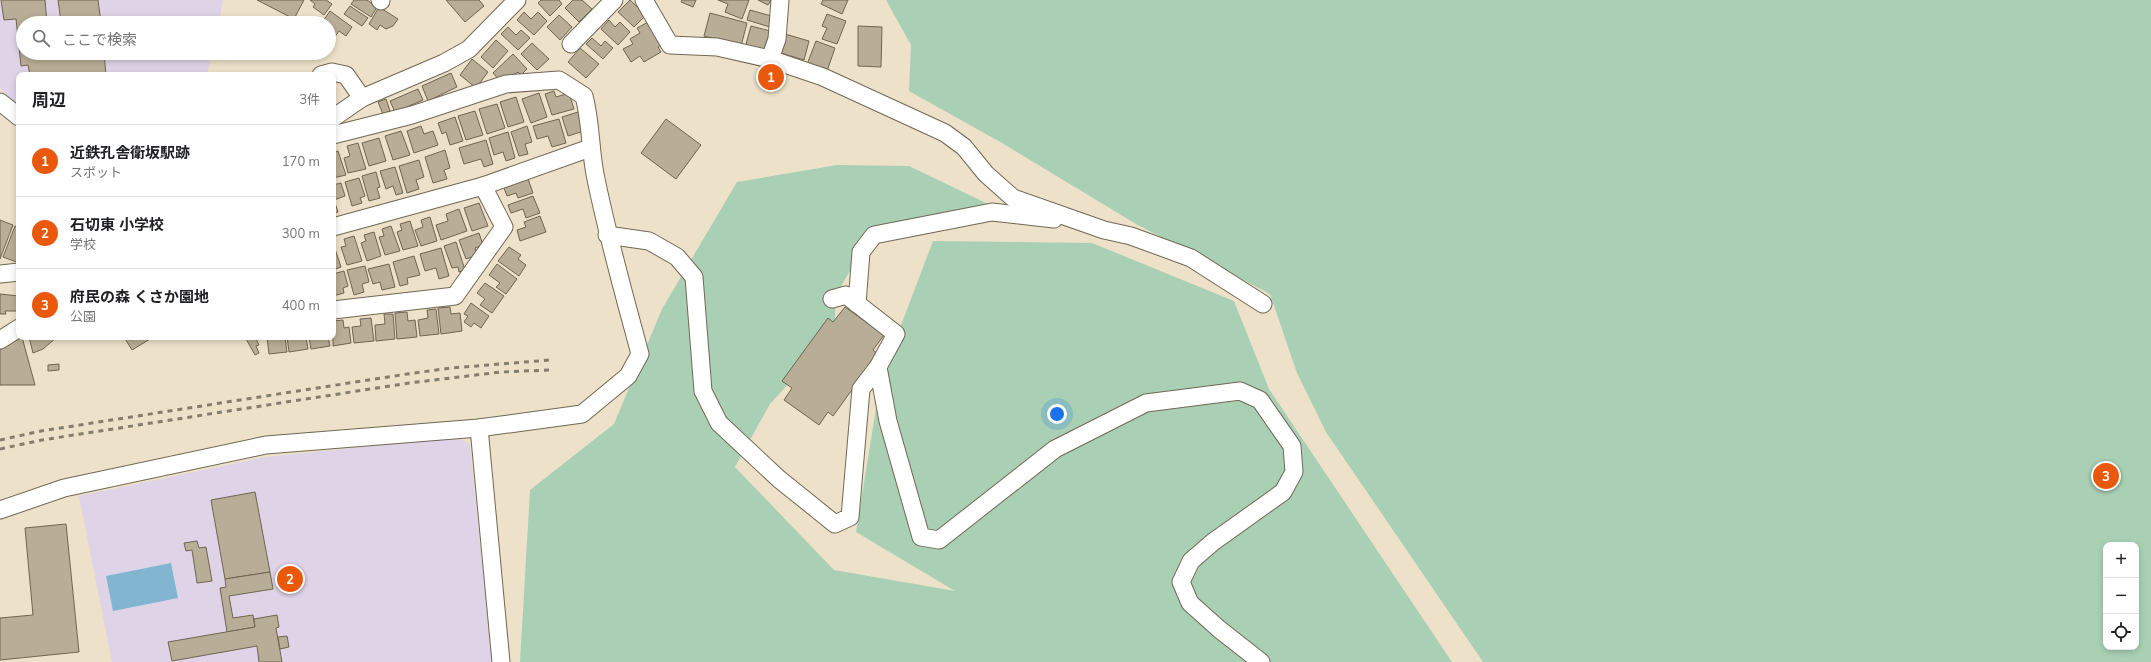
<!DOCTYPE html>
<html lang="ja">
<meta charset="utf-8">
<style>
:root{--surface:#fff;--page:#f2f2f2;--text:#202124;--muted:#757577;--line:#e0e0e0;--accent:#ea580c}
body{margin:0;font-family:Mulish,"Noto Sans JP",sans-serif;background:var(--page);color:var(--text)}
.controls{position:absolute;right:12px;bottom:12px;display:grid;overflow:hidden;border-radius:8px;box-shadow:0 2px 6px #0003}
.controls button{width:36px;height:36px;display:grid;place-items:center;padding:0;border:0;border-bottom:1px solid var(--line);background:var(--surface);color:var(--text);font:20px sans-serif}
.you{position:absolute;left:1057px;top:414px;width:14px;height:14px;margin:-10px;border:3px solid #fff;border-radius:50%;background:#1a73e8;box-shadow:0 0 0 6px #1a73e833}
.badge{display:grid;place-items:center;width:26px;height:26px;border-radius:50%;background:var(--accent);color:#fff;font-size:13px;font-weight:700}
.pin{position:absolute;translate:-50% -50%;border:2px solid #fff;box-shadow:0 1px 4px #0006}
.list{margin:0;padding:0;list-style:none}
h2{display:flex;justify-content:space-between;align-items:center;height:52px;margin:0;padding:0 16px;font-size:17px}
h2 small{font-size:13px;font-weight:400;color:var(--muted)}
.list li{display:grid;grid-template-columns:26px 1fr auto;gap:12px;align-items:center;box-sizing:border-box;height:72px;padding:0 16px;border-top:1px solid var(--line)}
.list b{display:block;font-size:15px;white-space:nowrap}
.list p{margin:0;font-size:13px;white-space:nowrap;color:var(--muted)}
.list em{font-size:13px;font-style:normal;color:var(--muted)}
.icon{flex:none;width:22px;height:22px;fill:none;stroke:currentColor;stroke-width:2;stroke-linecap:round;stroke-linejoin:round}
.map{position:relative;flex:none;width:2151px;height:662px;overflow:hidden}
.search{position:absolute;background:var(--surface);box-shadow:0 2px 6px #0003;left:16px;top:16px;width:320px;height:44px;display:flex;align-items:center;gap:10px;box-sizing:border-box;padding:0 14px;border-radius:22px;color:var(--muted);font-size:15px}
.panel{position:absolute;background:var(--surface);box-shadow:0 2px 6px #0003;left:16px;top:72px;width:320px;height:268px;border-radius:8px}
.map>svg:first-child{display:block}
.education{fill:#dfd3e7}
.green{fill:#a9d0b5;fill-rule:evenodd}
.water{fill:#81b5d0}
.building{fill:#b8ad96;stroke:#6f6550}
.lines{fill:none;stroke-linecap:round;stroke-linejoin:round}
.minor-casing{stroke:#716752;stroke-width:19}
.minor{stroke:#fff;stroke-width:17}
.rail{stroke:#857d6d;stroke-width:3;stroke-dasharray:5 5;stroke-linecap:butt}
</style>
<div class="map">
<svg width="2151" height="662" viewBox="0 0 2151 662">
<rect width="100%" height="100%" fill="#ede1c9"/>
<!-- education -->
<g class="education">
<path d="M0,0H223L219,23H23V53H212L207,75H19V105L4,95L0,87Z"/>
<path d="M458,437L470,445L492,662H112L79,496L266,457Z"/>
</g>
<!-- green -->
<g class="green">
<path d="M886,0H2151V662H1483L1326,432L1297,373L1270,294L1136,224L1002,143L909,91L911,45ZM2106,545H2136V647H2106Z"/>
<path d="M837,165L909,166L988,204L971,215L864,247L836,295L834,334L770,404L735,467L834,570L955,591L856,532L881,378L933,241L1092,243L1234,301L1269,389L1452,662H520L530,490L614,424L662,309L737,182Z"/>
</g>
<!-- water -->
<path class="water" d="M171,563L178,598L113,611L106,576Z"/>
<!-- building -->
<g class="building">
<path d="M1,0H45L47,23H23V53H104L106,75H30L28,65L21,66L16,19L4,20Z"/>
<path d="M58,0H98L101,23H53L61,22Z"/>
<path d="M257,0H304L294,19Z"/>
<path d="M310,0H326L332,4L324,15L313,7L315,4Z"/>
<path d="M354,0H367L377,7L371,17L351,4Z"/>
<path d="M446,0H479L484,6L465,22Z"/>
<path d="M541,0H559L562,4L550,16L538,3Z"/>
<path d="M573,0H582L592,9L579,22L565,8Z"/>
<path d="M630,0L646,15L634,27L618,12Z"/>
<path d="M682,0H696L693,7L681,2Z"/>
<path d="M718,0H749L742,19L725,12L728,4Z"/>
<path d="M758,0H771L768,5Z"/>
<path d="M823,0H848L842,14L821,4Z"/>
<path d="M350,6L368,18L362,26L344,14Z"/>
<path d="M379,7L398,19L393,26L386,29L380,25L377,30L369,24Z"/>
<path d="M750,10L775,17L773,28L747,20Z"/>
<path d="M330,11L352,27L346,36L339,31L334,38L329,34V23L323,21Z"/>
<path d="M524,12L531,19L538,12L547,21L534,35L517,20Z"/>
<path d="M710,13L747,23L741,46L704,36Z"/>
<path d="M827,14L846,21L837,44L822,39L827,28L822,26Z"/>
<path d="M559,15L572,27L560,40L547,27Z"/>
<path d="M609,20L615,27L620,22L630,32L618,45L601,29Z"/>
<path d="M652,20L666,42L658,47L661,52L644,62L640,56L631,62L623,49L633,44L630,39L640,33L637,28Z"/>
<path d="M751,26L770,31L763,53L745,48Z"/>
<path d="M858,26L882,27L881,67L858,66Z"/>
<path d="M508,27L516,35L521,30L530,38L518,50L501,34Z"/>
<path d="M785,34L809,41L804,60L781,53Z"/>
<path d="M592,38L601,46L605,41L613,48L603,59L586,44Z"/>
<path d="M496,40L508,51L493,68L481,57Z"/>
<path d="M816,41L835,48L826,74L806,67Z"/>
<path d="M532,43L549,59L537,70L521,54Z"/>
<path d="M580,48L599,64L586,78L568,62Z"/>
<path d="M513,54L527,69L521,75L518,72L501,82L493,73Z"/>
<path d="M472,59L488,72L476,88L460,75Z"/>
<path d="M451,73L457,87L428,101L422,86Z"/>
<path d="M418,89L423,100L395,112L390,101Z"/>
<path d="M554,91L556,97L569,93L574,109L552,115L545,94Z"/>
<path d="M539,93L547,117L531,123L522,99Z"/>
<path d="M516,97L524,122L508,127L500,102Z"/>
<path d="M386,99L390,111L383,114L378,102Z"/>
<path d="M497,104L505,128L487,134L479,109Z"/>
<path d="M475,111L483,135L466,140L458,116Z"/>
<path d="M578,112L584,131L568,136L562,117Z"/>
<path d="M455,117L463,141L450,145L446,132L442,134L438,123Z"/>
<path d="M559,119L566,143L552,147L548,136L537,139L533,126Z"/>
<path d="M666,119L701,145L676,179L641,153Z"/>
<path d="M421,126L424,134L433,131L438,145L414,153L407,131Z"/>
<path d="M527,126L532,142L525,144L528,154L519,156L511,132Z"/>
<path d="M401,131L410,155L393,160L385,136Z"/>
<path d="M508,132L515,158L506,161L503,152L494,155L489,138Z"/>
<path d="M379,138L386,161L369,166L362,143Z"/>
<path d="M486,140L493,164L484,167L481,159L464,164L459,148Z"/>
<path d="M358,143L366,169L348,173L344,158L350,156L347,146Z"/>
<path d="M445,150L450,168L444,170L447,179L433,183L425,157Z"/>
<path d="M338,151L346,175L333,178V153Z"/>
<path d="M419,160L424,177L416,180L419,189L407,193L399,166Z"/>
<path d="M395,167L403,193L396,195L393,186L386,189L380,171Z"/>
<path d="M376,172L380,187L377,188L380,198L369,201L362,176Z"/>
<path d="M359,178L365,196L360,198L362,203L352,206L345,182Z"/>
<path d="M528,179L533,193L518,198L516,193L507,196L504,188Z"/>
<path d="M341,183L345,196L334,200L338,212L333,213V185Z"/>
<path d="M533,196L540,213L526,218L523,209L511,213L508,205Z"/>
<path d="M479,203L488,226L472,231L464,208Z"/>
<path d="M459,209L467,231L441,240L436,225L448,221L446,214Z"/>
<path d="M540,216L546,232L520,241L517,230L526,227L524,222Z"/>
<path d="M430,217L437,241L421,246L415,230L423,227L421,220Z"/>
<path d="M0,220L13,225L0,259Z"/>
<path d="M410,221L418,246L403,250L397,232L402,230L400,224Z"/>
<path d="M15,226L19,227V263L3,257Z"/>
<path d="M391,226L400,251L385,255L379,237L384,236L382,229Z"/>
<path d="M374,232L381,256L367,261L361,243L366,241L364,235Z"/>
<path d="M479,233L483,245L475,248L477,255L466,259L459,240Z"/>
<path d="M354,236L362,261L347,265L341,247L346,246L344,239Z"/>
<path d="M456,242L465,270L459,272L458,267L452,268L444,246Z"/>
<path d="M333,243L341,267L333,270Z"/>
<path d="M509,247L521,255L518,259L526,265L519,276L498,261Z"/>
<path d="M441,248L449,276L439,279L436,268L425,271L420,254Z"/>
<path d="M414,256L420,275L407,278L408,284L400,286L393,262Z"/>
<path d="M389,264L395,287L382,290L380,282L373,284L368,269Z"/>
<path d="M497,264L517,279L506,294L496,287L500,283L489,275Z"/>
<path d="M365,266L369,282L362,284L364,292L354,295L347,270Z"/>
<path d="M344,271L348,286L343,288L344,293L333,296V274Z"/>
<path d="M485,283L504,296L492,313L480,305L485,299L477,293Z"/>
<path d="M0,294L19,296V311H5L6,314H0Z"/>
<path d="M471,303L489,316L481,328L474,323L471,327L464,322L468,316L464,314Z"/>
<path d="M450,307L451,314L460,313L462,331L441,334L438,308Z"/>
<path d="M845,307L884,335L873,350L878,354L833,416L828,412L819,425L784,400L792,388L782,381L828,318L833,322Z"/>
<path d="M436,309L439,334L420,336L418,320L428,318L427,310Z"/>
<path d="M407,312L408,321L415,320L417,337L397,339L395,313Z"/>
<path d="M384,314H393L395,339L376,341L375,325L385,324Z"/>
<path d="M371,318L374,341L354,343L352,327L361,326L360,319Z"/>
<path d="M343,320L344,328L349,327L351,343L333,346V321Z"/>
<path d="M22,337L35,385H0V350Z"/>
<path d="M29,337H57L43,349L33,353Z"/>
<path d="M124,337H149L150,339L132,350Z"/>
<path d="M245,337H260L256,339L259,345L256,346L259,353L255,355Z"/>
<path d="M267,337H285L287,352L269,354Z"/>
<path d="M287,337H306L308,349L289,352Z"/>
<path d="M309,337H328L330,346L311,349Z"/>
<path d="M59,364V370L48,371V365Z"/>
<path d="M255,492L270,572L225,579L211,500Z"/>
<path d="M66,524L79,652L0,660V618L33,615L25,528Z"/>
<path d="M197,541L199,548L206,547L212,581L197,583L192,550L186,551L184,543Z"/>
<path d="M270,572L273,589L229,596L233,618L253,615L255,627L227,632L220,588L226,587L225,579Z"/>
<path d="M277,615L279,627L276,628L282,662H259L257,646L172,661L168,642L255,627L254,619Z"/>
<path d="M287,636L289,647L280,649L278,637Z"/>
</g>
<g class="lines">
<!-- minor casing -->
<g class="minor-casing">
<g id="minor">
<path d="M380,0L381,1"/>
<path d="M644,0L670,45L717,47L770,59L823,77L945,133L964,147L986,174L1013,198L1104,230L1131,236L1191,258L1263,304"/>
<path d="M571,44L614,0"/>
<path d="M770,59L777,39L780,0"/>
<path d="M321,75L332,72L346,75L362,98"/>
<path d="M0,102L19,117"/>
<path d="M333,118L362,98L444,63L469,49L517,0"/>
<path d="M333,227L483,186L590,148"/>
<path d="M607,235L649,241L677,257L694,277L703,391L719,423L779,479L835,524L850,517L861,389L878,367L896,334L846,295L832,299"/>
<path d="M0,274L19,272"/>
<path d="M857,304L861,252L874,235L992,212L1054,219"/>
<path d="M333,310L455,296L504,227L483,186"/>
<path d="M0,340L19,328"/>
<path d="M878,367L888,421L921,537L939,540L1055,449L1146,403L1240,391L1260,400L1292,446L1294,472L1283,492L1213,542L1191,561L1181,582L1190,603L1219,629L1261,662"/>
<path d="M479,428L501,662"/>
<path d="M0,510L64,488L266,445L479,428L582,414L628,376L640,354C624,294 607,235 595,174C590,148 591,122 584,96L559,80L506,84L412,115L333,135"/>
</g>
</g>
<!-- minor -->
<use href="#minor" class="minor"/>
<!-- rail -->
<g class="rail">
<path d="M0,440L41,431L407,374L451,368L550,360"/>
<path d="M0,449L42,440L409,383L501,372L549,370"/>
</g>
</g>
</svg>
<div class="controls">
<button>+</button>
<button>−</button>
<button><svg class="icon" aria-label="locate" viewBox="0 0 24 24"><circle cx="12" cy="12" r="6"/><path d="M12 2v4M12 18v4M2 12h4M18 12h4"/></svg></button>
</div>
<div class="you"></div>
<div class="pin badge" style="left:771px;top:77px">1</div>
<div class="pin badge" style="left:290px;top:579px">2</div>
<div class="pin badge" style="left:2106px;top:476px">3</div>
<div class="search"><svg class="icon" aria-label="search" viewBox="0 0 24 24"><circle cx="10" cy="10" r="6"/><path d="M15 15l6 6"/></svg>ここで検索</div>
<section class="panel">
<h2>周辺<small>3件</small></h2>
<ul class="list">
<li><span class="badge">1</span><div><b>近鉄孔舎衛坂駅跡</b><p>スポット</p></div><em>170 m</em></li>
<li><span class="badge">2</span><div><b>石切東 小学校</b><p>学校</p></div><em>300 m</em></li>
<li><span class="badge">3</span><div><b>府民の森 くさか園地</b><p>公園</p></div><em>400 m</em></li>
</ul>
</section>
</div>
